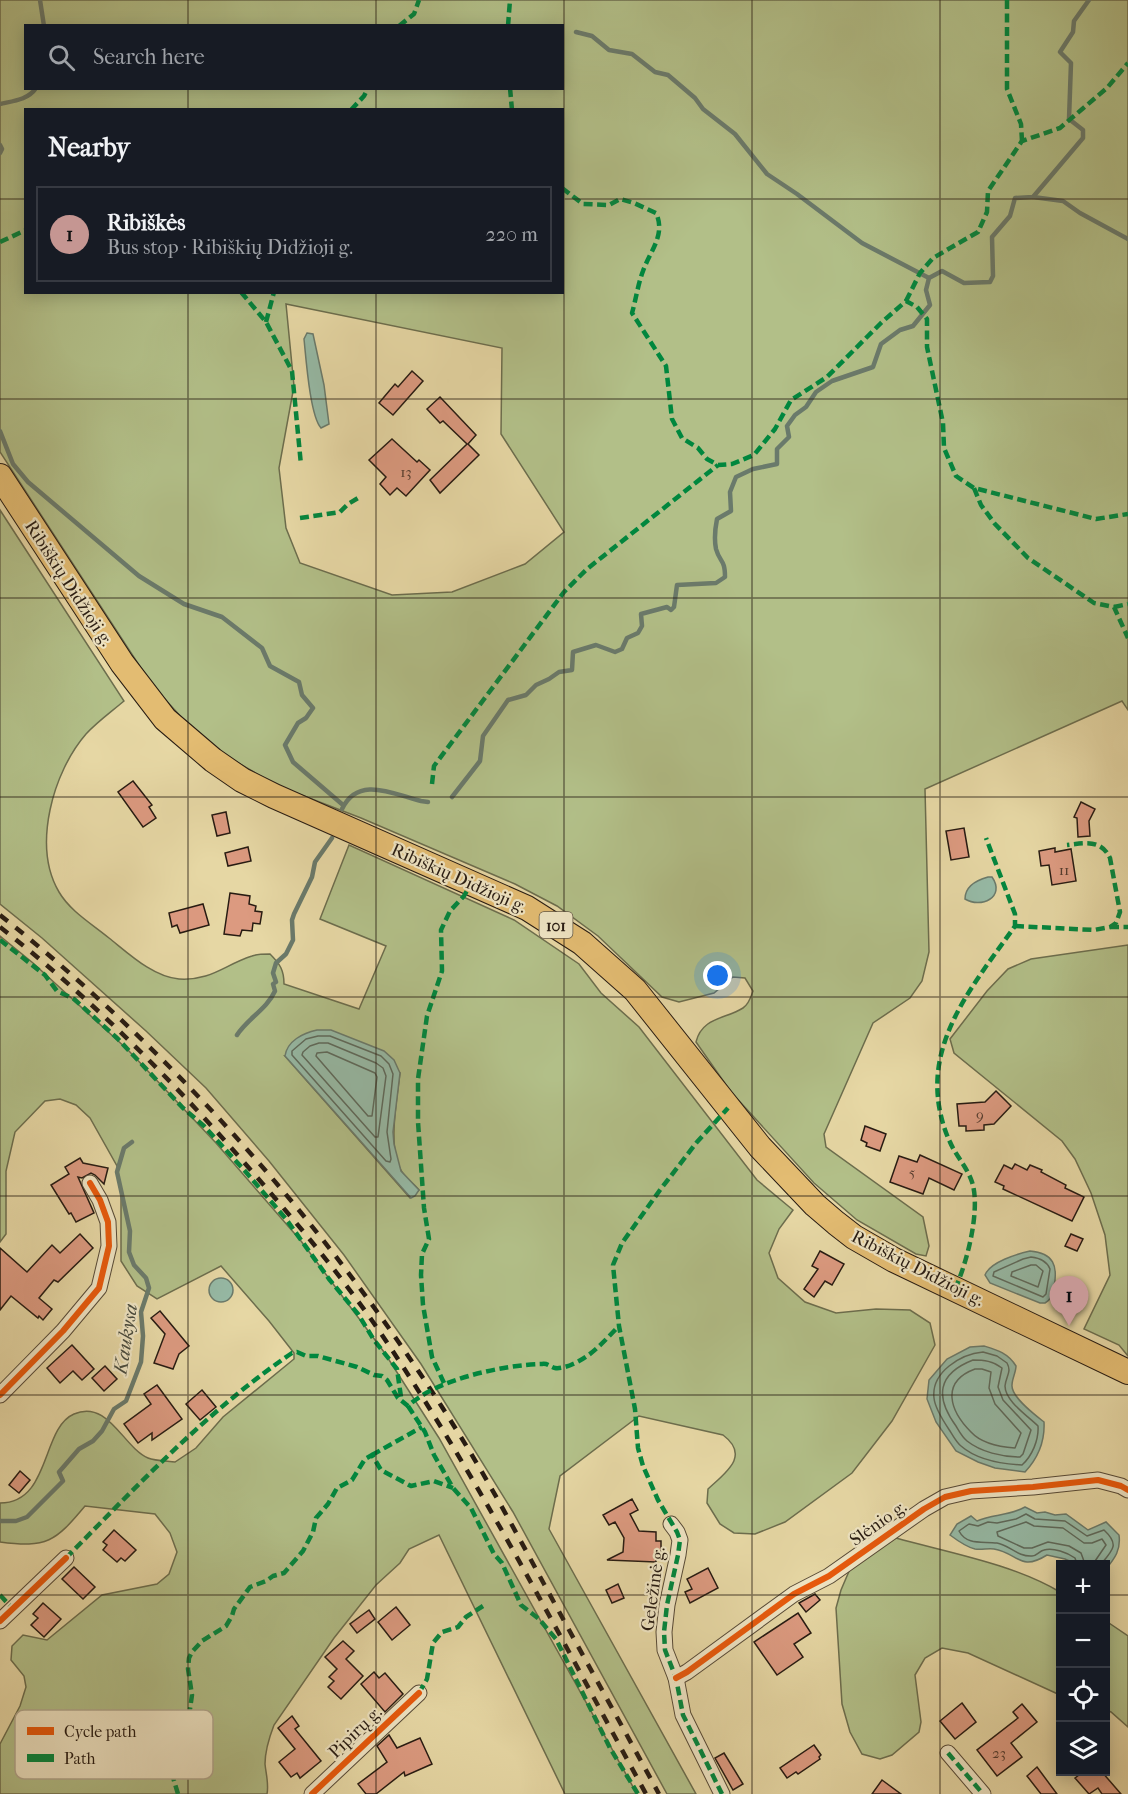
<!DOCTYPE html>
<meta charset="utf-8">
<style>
:root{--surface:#171b24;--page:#20242c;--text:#f1f3f6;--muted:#9ea1a6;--line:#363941;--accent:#c59692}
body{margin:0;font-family:"IM FELL French Canon",serif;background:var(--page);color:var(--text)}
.controls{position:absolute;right:18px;bottom:18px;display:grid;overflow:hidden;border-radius:0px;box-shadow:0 3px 15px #0003}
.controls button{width:54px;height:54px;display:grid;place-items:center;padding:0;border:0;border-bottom:2px solid var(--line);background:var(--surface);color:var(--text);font:30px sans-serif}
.you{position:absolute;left:718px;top:976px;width:21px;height:21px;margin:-15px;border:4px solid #fff;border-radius:50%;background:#1a73e8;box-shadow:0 0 0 9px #1a73e833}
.badge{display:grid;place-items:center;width:39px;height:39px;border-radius:50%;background:var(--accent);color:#111;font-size:20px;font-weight:700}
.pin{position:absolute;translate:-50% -50px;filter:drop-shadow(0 2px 3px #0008)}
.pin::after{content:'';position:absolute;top:32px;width:21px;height:18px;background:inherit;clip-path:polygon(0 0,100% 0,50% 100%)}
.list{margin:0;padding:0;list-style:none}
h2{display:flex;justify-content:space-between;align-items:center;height:78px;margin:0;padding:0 24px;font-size:26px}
h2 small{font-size:20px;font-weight:400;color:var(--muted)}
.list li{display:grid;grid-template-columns:39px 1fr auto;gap:18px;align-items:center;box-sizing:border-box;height:96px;margin:0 12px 12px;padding:0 12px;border:2px solid var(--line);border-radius:0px}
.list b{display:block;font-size:22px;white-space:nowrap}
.list p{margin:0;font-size:20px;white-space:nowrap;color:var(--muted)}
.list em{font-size:20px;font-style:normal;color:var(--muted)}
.icon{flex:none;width:33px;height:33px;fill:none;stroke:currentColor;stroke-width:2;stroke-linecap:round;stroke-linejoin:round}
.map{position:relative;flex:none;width:1128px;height:1794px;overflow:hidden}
.search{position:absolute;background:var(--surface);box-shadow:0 3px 15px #0003;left:24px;top:24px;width:540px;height:66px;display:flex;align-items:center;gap:15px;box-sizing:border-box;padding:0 21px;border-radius:0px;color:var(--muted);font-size:22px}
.panel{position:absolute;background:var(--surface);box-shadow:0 3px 15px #0003;left:24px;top:108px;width:540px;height:186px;border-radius:0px}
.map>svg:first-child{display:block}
.green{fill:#b2bf88;stroke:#6c6d4d;stroke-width:1.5;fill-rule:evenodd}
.water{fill:#96baa6;stroke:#6a7a6b;stroke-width:1.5}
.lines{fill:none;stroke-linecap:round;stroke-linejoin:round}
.shore{stroke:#5e6a5c;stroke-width:1.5}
.stream{stroke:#6a7a6b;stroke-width:4.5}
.building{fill:#dc9a80;stroke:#271b12;stroke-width:1.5}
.street-casing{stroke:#574a36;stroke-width:17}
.primary-casing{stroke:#271b12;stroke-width:26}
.street{stroke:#efe5c4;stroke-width:15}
.primary{stroke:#e3bc72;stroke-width:24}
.rail{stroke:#271b12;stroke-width:4.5;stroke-dasharray:10 10;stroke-linecap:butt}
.quiet{stroke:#00873e;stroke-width:4.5;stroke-dasharray:9 4.5;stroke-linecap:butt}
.cycleway-casing{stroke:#efe5c4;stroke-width:10}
.cycleway{stroke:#e8590c;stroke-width:6}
.grid{fill:none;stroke:#271b12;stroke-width:1.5;stroke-opacity:0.55}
.labels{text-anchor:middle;stroke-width:4.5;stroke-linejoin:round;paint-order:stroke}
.number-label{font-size:15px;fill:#543b2e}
.shield{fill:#efe5c4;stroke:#635847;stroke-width:1.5}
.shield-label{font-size:16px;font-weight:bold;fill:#271b12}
.street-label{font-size:18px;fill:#271b12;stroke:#efe5c4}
.water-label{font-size:20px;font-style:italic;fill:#484b3e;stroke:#efe5c4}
.key{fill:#efe5c4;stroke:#b3a88f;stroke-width:1.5}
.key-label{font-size:16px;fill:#271b12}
</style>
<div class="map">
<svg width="1128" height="1794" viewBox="0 0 1128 1794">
<rect width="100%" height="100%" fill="#e6d7a4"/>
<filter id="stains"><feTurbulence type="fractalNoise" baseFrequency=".00333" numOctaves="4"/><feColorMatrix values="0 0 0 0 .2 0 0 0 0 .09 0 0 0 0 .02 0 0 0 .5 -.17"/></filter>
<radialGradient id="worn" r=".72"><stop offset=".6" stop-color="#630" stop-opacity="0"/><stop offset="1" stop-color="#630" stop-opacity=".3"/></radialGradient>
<!-- green -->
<g class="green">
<path d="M0,0H1128V710L1122,701L925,789L929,952L922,981L910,998L873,1023L824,1134L826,1147L923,1217L929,1246L926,1256L916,1254L857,1220L814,1183L731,1092L696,1042C702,1017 726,1019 743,1008C749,1004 751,997 753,991L745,978L733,977L714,993L679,1002L662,997L598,936L557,906L515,884L361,818L278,786L228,757L193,730L152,685L0,452ZM26,26H562V88H26ZM26,110H562V292H26ZM286,304L502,348L501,434L564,532L525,564L452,592L392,595L300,563L286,528L279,468L294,386Z"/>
<path d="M0,510L124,701C111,712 97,722 86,734C53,772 32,846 59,892C70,911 92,924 109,938C128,953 153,977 179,979C211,981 224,965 252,956C257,954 264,954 270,954C280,964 284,970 284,984L359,1009L386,946L320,919L349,845L514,920L579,964L601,993L639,1027L757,1180L793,1210L779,1229L769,1253L778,1278L805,1302L836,1313L876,1309L910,1310L930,1323L935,1345L892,1421L852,1473L785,1522L755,1534L734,1533L720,1524L707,1503L708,1489C725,1473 751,1456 723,1435L639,1416L560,1476L549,1529L696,1794H667L513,1512L421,1364L344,1255L269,1161L206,1088L146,1031L42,938L0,904ZM285,1056L400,1073C397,1099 387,1150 402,1172C407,1179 414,1184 419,1190L410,1198Z"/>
<path d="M0,936L33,963L128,1050L216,1143L301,1241L384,1352L439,1438L637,1794H565L439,1535L409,1549L400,1563L376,1585L334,1638L274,1725C269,1738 265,1751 265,1764C266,1774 269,1784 267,1794H0V1744L20,1706L26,1687L24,1676L11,1660L12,1646L23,1635L47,1640L102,1595L157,1584L169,1574L177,1552L170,1533L155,1514L85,1506C55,1542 47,1548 0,1542V1503C51,1503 41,1428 74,1414C108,1399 123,1447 148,1458C155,1461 167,1461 175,1462L196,1448L223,1417L294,1359V1353L269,1321L221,1266L157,1299L137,1286L121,1261V1195L117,1166L90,1118L76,1105L60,1099L45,1101L15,1132L6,1171V1234L0,1242Z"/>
<path d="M1128,945V1356L1119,1345L1084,1329L1110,1275L1105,1235L1091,1193L1075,1159L1062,1141L954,1053L950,1039L987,991L1008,969L1031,959Z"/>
<path d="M896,1538C950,1553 1013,1564 1060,1592V1695L968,1653L942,1648L925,1658L915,1675L921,1722L919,1732L892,1755L880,1759L862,1754L850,1732L842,1704L836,1608L841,1590L850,1569Z"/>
<path d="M1106,1621L1128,1636V1727L1111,1712L1106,1710Z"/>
</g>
<!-- water -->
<g class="water">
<path d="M307,333L313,334L324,385L329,424L321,428C310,416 306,358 304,339Z"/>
<path d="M988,877H992C1006,897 981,909 965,899C965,886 977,880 988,877Z"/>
<path d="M317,1030H331L384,1051L394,1060L400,1073L393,1132L394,1144L401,1171L419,1190L415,1196L411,1198L285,1056C287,1041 303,1033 317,1030Z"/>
<path d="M1030,1251C1054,1253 1058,1266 1054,1287C1052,1295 1052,1299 1045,1303H1040L990,1283L985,1275C990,1262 1017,1254 1030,1251Z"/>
<circle cx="221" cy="1290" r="12"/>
<path d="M984,1346C997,1350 1008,1353 1016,1366C1016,1372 1012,1379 1012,1385C1011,1397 1035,1415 1044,1422C1045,1441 1038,1458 1025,1472L995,1468L978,1462L956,1451L936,1422L927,1399L929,1380L947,1359L970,1347Z"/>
<path d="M1025,1507L1037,1513L1045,1512L1055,1515L1066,1514L1088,1530L1106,1522L1119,1535C1121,1550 1115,1558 1106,1569V1564H1076L1065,1559L1047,1555C1020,1572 1018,1553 994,1549C988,1548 982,1550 975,1549C966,1547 958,1541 950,1535L957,1524L971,1516L977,1521C993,1514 1009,1516 1025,1507Z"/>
</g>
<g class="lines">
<!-- shore -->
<g class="shore">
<path d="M318,1036H330L381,1056L389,1064L393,1074L387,1132L391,1159L390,1162L386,1161L292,1055V1051L306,1039Z"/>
<path d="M319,1043H328L376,1063L383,1068L386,1076L378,1137H375L302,1055L303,1052L310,1046Z"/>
<path d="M327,1052L375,1073L377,1077L372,1116H368L316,1056L317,1053Z"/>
<path d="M1031,1257C1040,1258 1047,1261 1050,1269L1046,1294L1043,1297L993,1276L994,1272L1023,1259Z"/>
<path d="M1031,1265H1036L1043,1271L1038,1287L1011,1276L1012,1272Z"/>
<path d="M983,1352L997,1356L1007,1363C1012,1372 1006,1376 1005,1386C1005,1401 1028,1416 1038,1426C1039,1440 1032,1456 1022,1465C1002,1464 977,1460 961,1446C957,1443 953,1436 950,1431C944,1422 935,1409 934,1398C931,1372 961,1354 983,1352Z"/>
<path d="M973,1360C984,1360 993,1361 1002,1368L998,1387L1003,1400L1031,1430L1023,1454L1020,1457C1002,1457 981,1452 967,1441C962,1437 959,1431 956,1426C935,1397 937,1374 973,1360Z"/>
<path d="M975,1369H982L991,1372L989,1388L995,1404L1021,1433L1015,1448C1001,1447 981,1443 971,1432C950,1411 940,1382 975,1369Z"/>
<path d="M1077,1564L1075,1558C1068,1553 1053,1547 1044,1550C1039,1551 1037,1556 1032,1556C1018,1557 1009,1545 997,1543C983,1541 967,1546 959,1531L969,1524L978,1526L988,1522L997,1523L1016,1519L1026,1514L1035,1519L1065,1521L1087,1536L1104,1530C1119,1544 1114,1549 1101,1564"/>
<path d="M1085,1564L1081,1553L1069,1546L1048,1542L1032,1548H1024L998,1536L997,1532L1026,1522L1034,1526L1063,1528L1084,1543H1092L1102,1539L1106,1545L1093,1564"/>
</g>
<!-- stream -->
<g class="stream">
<path d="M40,0L44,26"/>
<path d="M576,32L592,36L609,50L632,54L655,72L668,75L695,98L703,109L735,134L767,174L797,194L862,243L929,278"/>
<path d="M0,104C13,101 28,100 36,88"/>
<path d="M0,145L2,149L0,153"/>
<path d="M1033,197L1063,201L1080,213L1128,239"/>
<path d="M0,431L13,464L28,482L139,576L184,604L222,617L262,648L270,666L299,682L302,695L313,708L306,718L298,723L285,745L293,762L343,805"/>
<path d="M452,797L480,761L483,736L508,700L526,695L536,685L549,679L559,672L572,670L573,652L596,645L615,652L622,649L627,638L638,633L642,626L641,614L667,607L671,610L674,607L677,585L716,583L725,577C725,559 720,563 716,549C714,539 715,529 717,519L731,511L730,492L736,477L753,469L777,464V449L789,437L787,426L795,415L806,407L816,392L832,381L873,367L881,344L900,330L913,326L930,305L926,290L929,278L942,271L964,283L990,282L993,276L992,237L1010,216L1015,198L1033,197L1083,138V130L1069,119L1071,63L1060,52L1073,32L1074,21L1089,0"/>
<path d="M342,809C358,775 393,794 421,801L428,802"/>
<path d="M237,1035C247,1019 267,1009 275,991L273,984L276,982L273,973L276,963L286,954L293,940L292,920L294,914L312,877L315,862L332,838"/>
<path d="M0,1521H16L27,1517L63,1481L59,1472L79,1449L93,1441L102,1431L114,1409L126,1401L141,1362L143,1336L141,1312L149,1288L146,1278L134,1265L129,1252L130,1231L117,1172L124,1148L132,1142"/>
</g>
</g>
<!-- building -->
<g class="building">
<path d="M412,371L423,381L393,415L379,403L395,384L398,387Z"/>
<path d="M440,397L476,435L468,444L479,455L440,493L430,480L467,444L443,421L440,423L427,409Z"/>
<path d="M392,439L417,462L419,460L430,470L406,496L397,488L390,495L380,484L386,477L369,460Z"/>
<path d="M133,781L152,805L149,807L156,818L143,827L118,792Z"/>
<path d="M1081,802L1095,809L1089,821L1090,836L1078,837L1077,818L1074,817Z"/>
<path d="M226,812L230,833L217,836L212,815Z"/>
<path d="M964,828L969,857L951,860L946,831Z"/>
<path d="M248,847L251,861L228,866L225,853Z"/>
<path d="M1055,848V852L1071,849L1076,881L1052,885L1049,865L1041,866L1039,851Z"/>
<path d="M230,893L250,896L249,904L256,906L255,911L262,912L260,924L253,923L252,931L242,930L240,936L224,934Z"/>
<path d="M203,904L209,925L180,933L177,925L172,927L169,913Z"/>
<path d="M996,1091L1011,1106L994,1124L984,1125V1130L966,1131V1126H959L957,1104L985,1102Z"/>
<path d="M865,1126L886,1134L880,1151L866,1146L867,1143L861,1140Z"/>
<path d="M920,1155L962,1174L954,1190L929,1178L923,1194L890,1182L899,1156L917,1162Z"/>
<path d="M80,1158L83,1163L108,1168L104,1184L95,1175L91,1173L82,1178L78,1177L94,1213L76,1222L71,1213L69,1214L51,1185L69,1174L65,1167Z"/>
<path d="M1015,1164L1027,1170L1030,1165L1042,1170L1041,1172L1066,1185L1065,1188L1084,1197L1072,1221L1003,1189L1004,1186L995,1182L1004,1165L1012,1169Z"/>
<path d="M80,1234L93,1248L58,1282L54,1280L39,1298L52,1309L43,1320L39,1316L38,1318L11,1296L0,1310V1248L27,1272L52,1245L60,1253Z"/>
<path d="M1071,1234L1083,1239L1077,1251L1065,1246Z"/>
<path d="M820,1251L844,1264L832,1285L825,1281L814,1297L804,1289L818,1269L812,1266Z"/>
<path d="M160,1311L189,1346L179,1354L173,1369L154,1363L165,1334L151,1318Z"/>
<path d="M72,1345L94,1369L82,1380L73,1371L60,1383L47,1368Z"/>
<path d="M105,1366L117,1379L104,1391L92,1378Z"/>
<path d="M157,1385L182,1419L152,1440V1433L138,1443L124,1424L151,1404L144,1394Z"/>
<path d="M202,1390L216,1407L200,1420L186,1404Z"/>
<path d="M20,1471L30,1480L19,1493L9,1485Z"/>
<path d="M632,1499L638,1510L630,1514L639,1531L656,1532V1541H661V1559H656V1562L607,1560L623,1552L624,1538L615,1522L609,1525L603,1515Z"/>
<path d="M114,1530L136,1550L125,1561L121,1558L117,1562L103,1550L107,1545L103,1542Z"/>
<path d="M74,1567L95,1587L83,1599L62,1579Z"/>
<path d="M708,1568L718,1588L690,1603L685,1592L692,1589L687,1579Z"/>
<path d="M618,1584L624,1598L612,1603L606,1590Z"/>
<path d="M815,1594L820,1600L806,1612L799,1603Z"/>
<path d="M43,1603L61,1619L44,1637L31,1625L38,1618L33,1614Z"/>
<path d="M396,1607L410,1625L392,1640L378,1622Z"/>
<path d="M369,1610L375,1619L357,1633L350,1624Z"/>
<path d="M798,1613L811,1633L794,1644L803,1657L777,1675L754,1642Z"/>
<path d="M343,1641L354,1651L346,1659L363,1676L341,1699L328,1687L334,1681L329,1677L337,1669L325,1657Z"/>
<path d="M374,1672L379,1678L385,1673L403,1694L385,1712L361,1684Z"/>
<path d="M962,1703L976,1722L955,1739L940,1721Z"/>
<path d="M1022,1704L1037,1722L1011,1743L1022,1757L997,1776L977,1750L1018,1718L1013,1712Z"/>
<path d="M292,1716L299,1726L295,1729L321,1761L300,1778L297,1773L291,1777L279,1762L295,1749L278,1728Z"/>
<path d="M389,1735L397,1748L420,1738L432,1764L405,1776L404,1772L376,1794H366L358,1784L387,1762L377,1746Z"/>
<path d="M814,1745L821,1755L819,1757L820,1759L798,1774L796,1772L787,1778L780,1768Z"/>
<path d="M724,1753L743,1784L733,1790L715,1758Z"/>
<path d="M1037,1767L1057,1794H1041L1027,1776Z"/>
<path d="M1083,1772H1102L1121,1794H1102L1098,1788L1089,1794L1075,1778Z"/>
<path d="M882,1780L901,1794H872Z"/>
</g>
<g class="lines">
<!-- street casing -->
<g class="street-casing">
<g id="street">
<path d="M0,1395L63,1331L99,1288L109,1246L108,1222L100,1200L90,1183"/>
<path d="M671,1524L677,1532L680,1540L678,1555L667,1605L664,1632L665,1650L676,1678L683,1715L722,1794"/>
<path d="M0,1621L66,1558"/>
<path d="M676,1678L687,1672L794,1594L829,1576L924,1509L945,1497L971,1491L1033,1487L1098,1480L1121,1486L1128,1490"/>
<path d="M948,1753L983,1794"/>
<path d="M312,1794L419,1693"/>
</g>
</g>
<!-- primary casing -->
<g class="primary-casing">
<path id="primary" d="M0,476L122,663L165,719L213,760L242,780L274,796L527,908L582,943L635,990L760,1147L815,1205L836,1223L854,1237L894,1260L1128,1372"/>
</g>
<!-- street -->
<use href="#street" class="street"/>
<!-- primary -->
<use href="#primary" class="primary"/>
<!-- rail -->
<g class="rail">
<path d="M0,915C181,1059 337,1237 459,1434C489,1482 517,1534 544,1584C582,1654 621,1724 659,1794"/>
<path d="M0,927C96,1002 183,1091 262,1183C307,1235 352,1289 390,1347C485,1490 564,1644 646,1794"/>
</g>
<!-- quiet -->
<g class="quiet">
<path d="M1007,0V89L1021,124L1022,141"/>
<path d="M399,26L414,14L419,0"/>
<path d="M508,26L510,0"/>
<path d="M510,88L512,110"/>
<path d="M351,110L364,96L368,88"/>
<path d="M562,188L583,204L609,205L620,199L634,203L656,213C666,235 650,251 643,271C638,284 636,299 632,313L666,366L672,419L682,438L698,448L707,459L718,465L732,464L754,455L775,429L791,400L827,377L881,323L906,301L917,307L927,319V347L943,423L944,448L956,476L974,488L1096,519L1128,514"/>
<path d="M0,242L26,230"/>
<path d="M241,292L266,322L292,371L301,465"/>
<path d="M906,301L920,273L933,258L978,232L987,212L988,191L1022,141L1060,128L1107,88L1128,63"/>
<path d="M266,322L274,292"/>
<path d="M974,488L981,505L995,524L1028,558L1094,603L1114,607L1128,638"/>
<path d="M300,518L340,512L348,504L358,498"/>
<path d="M1114,607L1128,604"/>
<path d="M432,784L434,766L564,592L587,569L718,465"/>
<path d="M1015,926L1094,930L1110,927L1116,923L1120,912L1110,858C1101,839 1085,843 1067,845"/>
<path d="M1110,927H1128"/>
<path d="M0,940L45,975L57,991L74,999L118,1039L183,1108L204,1126L245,1171L286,1219L329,1279L358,1314L374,1340L397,1369L401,1397"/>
<path d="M955,1289C967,1263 981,1209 972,1182C967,1167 956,1156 950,1142C944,1130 939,1111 938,1098C931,1032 980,976 1015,926V914L986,838"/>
<path d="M444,1383L432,1357L423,1305L421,1275L422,1254L429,1239L424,1208L418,1122V1079L427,1016L442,971L441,930L450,911L464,896L472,882"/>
<path d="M408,1406L425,1432L434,1455L453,1488L471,1508L494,1554L502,1563L521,1605L539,1619L556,1639L610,1748L638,1794"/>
<path d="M372,1455L422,1427"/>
<path d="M66,1558C137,1486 208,1410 292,1353L297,1352L306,1356H318L357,1367L374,1375L382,1376L387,1380L398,1398L408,1406C437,1379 503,1365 542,1364C548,1363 550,1367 555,1368C560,1369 569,1366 573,1364C592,1356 605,1340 619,1326"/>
<path d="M0,1595L13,1609"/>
<path d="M419,1693L427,1679L433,1643L442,1632L458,1627L466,1617L483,1606"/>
<path d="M948,1753L983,1794"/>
<path d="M178,1794L172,1774L189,1716L192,1695L188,1669L189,1658L192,1652L202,1641L226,1626L232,1616L234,1609L250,1587L266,1581L273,1576L284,1573L303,1551L313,1532L316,1518L328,1504L337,1488L352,1480L365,1459L372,1455L381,1470L411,1486L434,1481L453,1488"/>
<path d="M722,1794L683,1715L676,1678L665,1650L664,1632L667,1605L678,1555L680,1540L677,1532L658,1500L643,1466L638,1448L635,1409L619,1326L613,1265L622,1243L660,1190L697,1142L728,1108"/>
</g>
<!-- cycleway casing -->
<g class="cycleway-casing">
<g id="cycleway">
<path d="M0,1395L63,1331L99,1288L109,1246L108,1222L100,1200L90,1183"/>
<path d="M0,1621L66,1558"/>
<path d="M676,1678L687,1672L794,1594L829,1576L924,1509L945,1497L971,1491L1033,1487L1098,1480L1121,1486L1128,1490"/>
<path d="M312,1794L419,1693"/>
</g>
</g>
<!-- cycleway -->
<use href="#cycleway" class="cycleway"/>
</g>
<!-- grid -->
<path class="grid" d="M188,0V26M376,0V26M564,0V1794M752,0V1794M940,0V1794M188,88V110M376,88V110M0,199H26M562,199H1128M188,292V1794M376,292V1794M0,399H1128M0,598H1128M0,797H1128M0,997H1128M0,1196H1128M0,1395H1128M0,1595H1060M1106,1595H1128"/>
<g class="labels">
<!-- number labels -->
<g class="number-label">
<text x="406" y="477">13</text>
<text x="1064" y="875">11</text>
<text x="980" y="1120">9</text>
<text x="912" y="1177">5</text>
<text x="999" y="1758">23</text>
</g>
<!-- shield labels -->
<rect class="shield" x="539.5" y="912" width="33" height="26" rx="4.5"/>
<g class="shield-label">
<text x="556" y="931">101</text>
</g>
<!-- street labels -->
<g class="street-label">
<text transform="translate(69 583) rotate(57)" y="6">Ribiškių Didžioji g.</text>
<text transform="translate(459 878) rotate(24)" y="6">Ribiškių Didžioji g.</text>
<text transform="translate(918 1268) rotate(27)" y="6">Ribiškių Didžioji g.</text>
<text transform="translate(878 1523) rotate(-35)" y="6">Slėnio g.</text>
<text transform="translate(653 1589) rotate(-82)" y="6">Geležinė g.</text>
<text transform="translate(355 1732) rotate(-44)" y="6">Pipirų g.</text>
</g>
<!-- water labels -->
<g class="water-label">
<text transform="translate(125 1339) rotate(-81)" y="7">Kaukysa</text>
</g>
</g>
<!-- legend -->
<rect x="15" y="1710" width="198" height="69" rx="9" class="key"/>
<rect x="27" y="1727" width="27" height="8" fill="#e8590c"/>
<rect x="27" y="1754" width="27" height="8" fill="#00873e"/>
<g class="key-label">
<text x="64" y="1737">Cycle path</text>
<text x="64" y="1764">Path</text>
</g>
<rect width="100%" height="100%" filter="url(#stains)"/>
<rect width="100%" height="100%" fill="url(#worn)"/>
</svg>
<div class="controls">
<button>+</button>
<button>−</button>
<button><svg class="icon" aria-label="locate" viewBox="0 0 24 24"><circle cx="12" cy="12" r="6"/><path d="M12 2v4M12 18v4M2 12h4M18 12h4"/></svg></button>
<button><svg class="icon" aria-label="layers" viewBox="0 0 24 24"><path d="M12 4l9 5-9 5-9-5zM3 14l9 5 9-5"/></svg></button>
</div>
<div class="you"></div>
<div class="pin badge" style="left:1069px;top:1326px">1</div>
<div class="search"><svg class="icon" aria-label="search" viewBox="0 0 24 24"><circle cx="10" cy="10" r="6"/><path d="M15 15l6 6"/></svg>Search here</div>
<section class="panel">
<h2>Nearby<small></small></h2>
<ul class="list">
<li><span class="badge">1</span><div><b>Ribiškės</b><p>Bus stop · Ribiškių Didžioji g.</p></div><em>220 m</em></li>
</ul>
</section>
</div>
